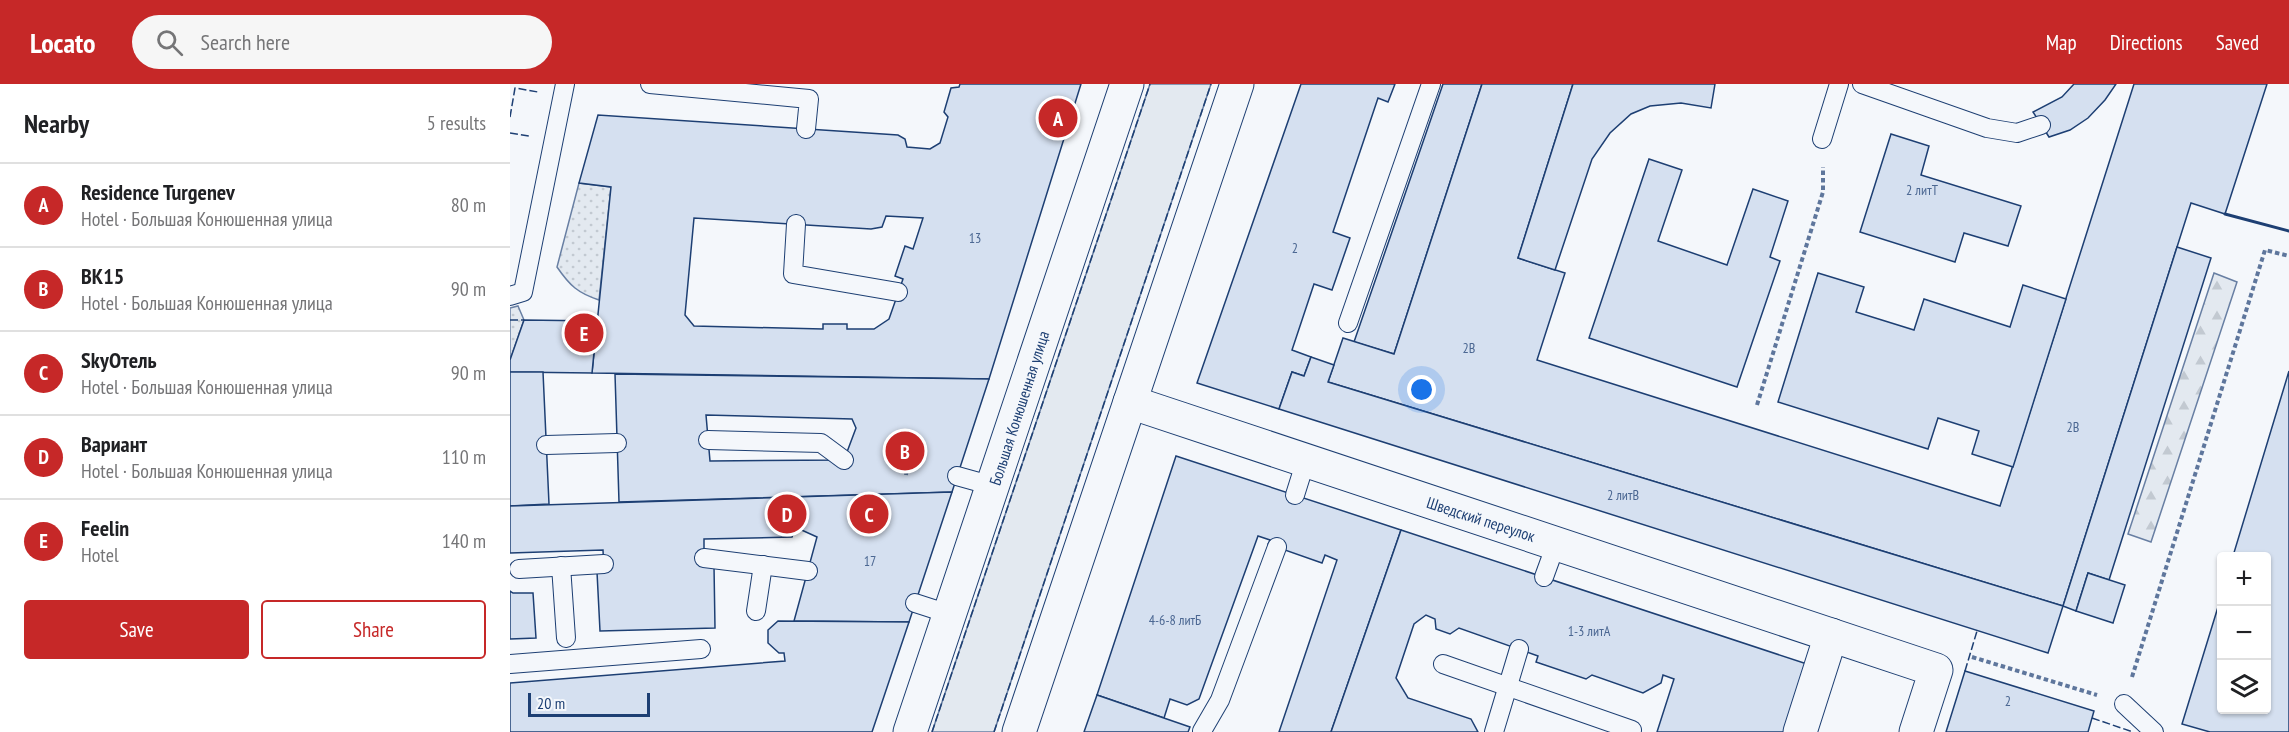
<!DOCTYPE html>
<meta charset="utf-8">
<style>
:root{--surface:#fff;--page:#f6f6f6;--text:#202124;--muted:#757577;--line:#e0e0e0;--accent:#c62828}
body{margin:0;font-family:"PT Sans Narrow",sans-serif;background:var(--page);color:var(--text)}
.controls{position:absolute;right:18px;bottom:18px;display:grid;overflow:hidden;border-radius:6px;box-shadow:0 2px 4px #0004}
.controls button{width:54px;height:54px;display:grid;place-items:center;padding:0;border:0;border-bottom:2px solid var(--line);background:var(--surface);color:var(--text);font:30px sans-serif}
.scale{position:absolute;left:18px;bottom:15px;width:122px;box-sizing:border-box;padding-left:6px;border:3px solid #1d3f73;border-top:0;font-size:16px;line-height:21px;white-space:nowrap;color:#1d3f73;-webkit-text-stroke:4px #f4f7fb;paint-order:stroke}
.you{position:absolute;left:912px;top:306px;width:21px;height:21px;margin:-15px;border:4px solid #fff;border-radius:50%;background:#1a73e8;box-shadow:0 0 0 9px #1a73e833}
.badge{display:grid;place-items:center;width:39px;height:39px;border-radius:50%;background:var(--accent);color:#fff;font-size:20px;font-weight:700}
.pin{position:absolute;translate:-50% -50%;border:3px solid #fff;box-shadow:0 2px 6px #0006}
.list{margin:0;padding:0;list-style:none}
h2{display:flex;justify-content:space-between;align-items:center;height:78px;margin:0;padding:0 24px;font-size:26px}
h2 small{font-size:20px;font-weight:400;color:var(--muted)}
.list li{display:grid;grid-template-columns:39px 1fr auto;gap:18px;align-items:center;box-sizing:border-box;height:84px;padding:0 24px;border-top:2px solid var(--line)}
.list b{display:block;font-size:22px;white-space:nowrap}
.list p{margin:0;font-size:20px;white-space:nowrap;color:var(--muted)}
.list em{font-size:20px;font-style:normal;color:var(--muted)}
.actions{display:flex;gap:12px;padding:18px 24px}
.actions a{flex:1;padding:14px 0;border:2px solid var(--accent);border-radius:6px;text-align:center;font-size:21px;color:var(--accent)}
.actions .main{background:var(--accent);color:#fff}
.icon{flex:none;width:33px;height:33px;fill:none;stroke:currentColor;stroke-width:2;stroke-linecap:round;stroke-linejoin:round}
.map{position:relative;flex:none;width:1779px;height:648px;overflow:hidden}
header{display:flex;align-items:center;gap:36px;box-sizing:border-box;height:84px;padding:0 30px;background:var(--accent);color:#fff}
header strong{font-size:28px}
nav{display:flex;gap:33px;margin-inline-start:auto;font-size:21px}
.search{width:420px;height:54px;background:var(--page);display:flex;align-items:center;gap:15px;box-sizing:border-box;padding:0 21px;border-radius:33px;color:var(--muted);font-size:22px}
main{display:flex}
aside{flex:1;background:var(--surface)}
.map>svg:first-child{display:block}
.grass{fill:url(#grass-dots);stroke:#687fa3;stroke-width:1.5}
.forest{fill:url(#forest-firs);stroke:#687fa3;stroke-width:1.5}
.park{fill:#e3e9f0;stroke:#687fa3;stroke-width:1.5}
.building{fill:#d5e0f0;stroke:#1d3f73;stroke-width:1.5;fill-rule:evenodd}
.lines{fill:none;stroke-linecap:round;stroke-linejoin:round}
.lane-casing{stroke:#1d3f73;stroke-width:20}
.street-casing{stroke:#1d3f73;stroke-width:35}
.secondary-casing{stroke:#1d3f73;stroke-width:35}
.path{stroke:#5e769c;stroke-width:4;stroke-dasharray:4.5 3;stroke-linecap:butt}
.lane{stroke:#f4f7fb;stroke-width:18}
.street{stroke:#f4f7fb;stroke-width:33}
.secondary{stroke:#f4f7fb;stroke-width:33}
.fence{stroke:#1d3f73;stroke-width:1.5;stroke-dasharray:8 3;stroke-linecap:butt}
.wall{stroke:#1d3f73;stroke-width:3}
.labels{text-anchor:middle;stroke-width:4.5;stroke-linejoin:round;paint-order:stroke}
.number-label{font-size:14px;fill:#4b6792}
.street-label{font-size:16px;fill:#1d3f73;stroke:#f4f7fb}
</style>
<header>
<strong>Locato</strong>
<div class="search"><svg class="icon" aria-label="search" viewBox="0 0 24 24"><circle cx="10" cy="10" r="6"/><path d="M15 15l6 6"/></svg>Search here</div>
<nav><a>Map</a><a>Directions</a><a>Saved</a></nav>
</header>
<main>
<aside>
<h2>Nearby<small>5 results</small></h2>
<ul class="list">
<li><span class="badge">A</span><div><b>Residence Turgenev</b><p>Hotel · Большая Конюшенная улица</p></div><em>80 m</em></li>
<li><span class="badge">B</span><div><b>BK15</b><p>Hotel · Большая Конюшенная улица</p></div><em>90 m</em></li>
<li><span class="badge">C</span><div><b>SkyОтель</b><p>Hotel · Большая Конюшенная улица</p></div><em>90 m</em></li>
<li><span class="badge">D</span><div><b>Вариант</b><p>Hotel · Большая Конюшенная улица</p></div><em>110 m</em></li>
<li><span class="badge">E</span><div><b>Feelin</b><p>Hotel</p></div><em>140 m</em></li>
</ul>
<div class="actions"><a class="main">Save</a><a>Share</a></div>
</aside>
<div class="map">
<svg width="1779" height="648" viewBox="0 0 1779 648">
<defs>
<pattern id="grass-dots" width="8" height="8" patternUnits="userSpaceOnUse" patternTransform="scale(1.5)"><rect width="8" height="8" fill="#e3e9f0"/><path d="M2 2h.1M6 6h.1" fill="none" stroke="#c2c9d1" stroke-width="1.8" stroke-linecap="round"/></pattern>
<pattern id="forest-firs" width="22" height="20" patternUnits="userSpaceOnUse" patternTransform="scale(1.5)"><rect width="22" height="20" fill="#e3e9f0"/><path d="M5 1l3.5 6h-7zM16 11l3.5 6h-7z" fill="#c2c9d1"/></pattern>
</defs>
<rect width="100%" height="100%" fill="#f4f7fb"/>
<!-- grass -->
<g class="grass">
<path d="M69,99L101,103L89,216C68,209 60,202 47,183Z"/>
<path d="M8,222L14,236L0,276V224Z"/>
</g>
<!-- forest -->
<path class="forest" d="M1704,189L1727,198L1641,458L1618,450Z"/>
<!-- park -->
<path class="park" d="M640,0H701L484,648H422Z"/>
<!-- building -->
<g class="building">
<path d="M450,0H571L479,295L82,289L101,103L69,99L88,31L388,51L395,55L397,63L420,65L430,59L438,33L434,28L441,4L449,3ZM376,132L413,134L403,165L395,162L385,192L393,195L379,235L364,245H337V240H313V245L184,242L175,231L184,134L361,145L372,143Z"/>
<path d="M791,0H885L878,18L868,14L823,148L840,154L822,206L804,200L782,266L801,273L794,292L782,288L769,325L687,299Z"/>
<path d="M933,0H972L884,270L844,258Z"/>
<path d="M972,0H1063L1008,174L1055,189L1027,276L1490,422L1624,0H1757L1715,130L1681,119L1553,522L818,298L833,254L884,270Z"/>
<path d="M1063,0H1205L1201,24L1171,19L1140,22L1121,30L1100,49L1082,75L1045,186L1008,174Z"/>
<path d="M1564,0H1606L1595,16L1578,34L1560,46L1539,53L1523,28L1552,13Z"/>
<path d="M1381,50L1419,62L1411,91L1511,122L1498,162L1454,149L1445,178L1350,148Z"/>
<path d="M1139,75L1172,86L1148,157L1217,181L1243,105L1278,117L1260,173L1270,177L1227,303L1079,254Z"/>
<path d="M1667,163L1701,174L1599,496L1578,489L1566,527L1553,522Z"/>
<path d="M1308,189L1354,203L1346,228L1404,246L1414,215L1500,243L1513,201L1556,215L1503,383L1462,370L1469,347L1428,334L1418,365L1268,318Z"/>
<path d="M14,236L87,237L82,289L0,288V276Z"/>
<path d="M801,273L824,281L818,298L1553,522L1538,569L769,325L782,288L794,292Z"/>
<path d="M1779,287V648H1700L1672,640L1712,510V626H1756V472H1723Z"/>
<path d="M0,288H33L39,420L0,422Z"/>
<path d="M105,290L479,295L442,408L109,418ZM196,331L342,335L346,344L334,376L200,377Z"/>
<path d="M666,372L891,446L821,648H769L827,476L815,471L812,479L758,460L760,456L748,452L689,615L677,621L660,615L654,634L587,611Z"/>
<path d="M442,408L399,538L284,537L307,453L285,443L282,453L194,455V483L204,482L205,544L90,547L87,488H94L93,466L0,469V422Z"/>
<path d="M891,446L1297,580L1275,648H1147L1164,595L1153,591L1151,599L1133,609L1082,591L1076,595L1026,578L1028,572L949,544L940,550L926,545L925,535L916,531L904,540L886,594L898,614L961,635L968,648H821Z"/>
<path d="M1578,489L1615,501L1603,539L1566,527Z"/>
<path d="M0,507L3,509H23L26,554L0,555Z"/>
<path d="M268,537L399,538L362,648H0V599L275,577L274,569H269L258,559V546Z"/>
<path d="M1455,587L1584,627L1578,648H1436Z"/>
<path d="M587,611L680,643L678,648H574Z"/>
</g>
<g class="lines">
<!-- lane casing -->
<g class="lane-casing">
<g id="lane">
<path d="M140,0L299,15L296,45"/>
<path d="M1352,0L1477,44L1507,49L1531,41"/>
<path d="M1312,55L1329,0"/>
<path d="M286,140L283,190L388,208"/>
<path d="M0,212L13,208L55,0"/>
<path d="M838,239L921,0"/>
<path d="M198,356L311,359L334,376"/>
<path d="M36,361L107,359"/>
<path d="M447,392L483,402"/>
<path d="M785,411L796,376"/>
<path d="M194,474L298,487"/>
<path d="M51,482L56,554"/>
<path d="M9,485L94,480"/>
<path d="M1034,493L1046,460"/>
<path d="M405,519L439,530"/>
<path d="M246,527L253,481"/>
<path d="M0,580L191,565"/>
<path d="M933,580L1122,646"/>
<path d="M1614,620L1644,648"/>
<path d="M692,647L710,616L767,463"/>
<path d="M984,648L1009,565"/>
</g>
</g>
<!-- street casing -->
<g class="street-casing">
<g id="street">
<path d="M620,318L1426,586L1406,648"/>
<path d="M1290,648L1321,551"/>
</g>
</g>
<!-- secondary casing -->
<g class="secondary-casing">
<g id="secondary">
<path d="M400,648L617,0"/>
<path d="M509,648L727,0"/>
</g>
</g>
<!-- path -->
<g class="path">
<path d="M1247,321L1313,108V83"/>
<path d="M396,391L397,382"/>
<path d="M1462,573L1587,611"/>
<path d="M1622,593L1755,166L1779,172"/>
</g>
<!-- lane -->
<use href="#lane" class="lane"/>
<!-- street -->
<use href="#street" class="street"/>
<!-- secondary -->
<use href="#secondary" class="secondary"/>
<!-- fence -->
<g class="fence">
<path d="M0,33L5,4L28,8"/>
<path d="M0,49L19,52"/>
<path d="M0,236H14"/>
<path d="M1455,587L1467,547"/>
<path d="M1582,634L1623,648"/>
<path d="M422,648L640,0"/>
<path d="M484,648L701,0"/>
</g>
<!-- wall -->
<path class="wall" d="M1715,130L1779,147"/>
</g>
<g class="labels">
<!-- number labels -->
<g class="number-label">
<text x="1412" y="111">2 литТ</text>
<text x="465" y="159">13</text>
<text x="785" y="169">2</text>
<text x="959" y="269">2В</text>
<text x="1563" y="348">2В</text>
<text x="1113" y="416">2 литВ</text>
<text x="360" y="482">17</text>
<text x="665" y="541">4-6-8 литБ</text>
<text x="1079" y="552">1-3 литА</text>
<text x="1498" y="622">2</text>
</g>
<!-- street labels -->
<g class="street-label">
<text transform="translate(509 324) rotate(-72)" y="6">Большая Конюшенная улица</text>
<text transform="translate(971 435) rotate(18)" y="6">Шведский переулок</text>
</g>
</g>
</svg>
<div class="controls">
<button>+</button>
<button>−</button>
<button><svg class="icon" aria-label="layers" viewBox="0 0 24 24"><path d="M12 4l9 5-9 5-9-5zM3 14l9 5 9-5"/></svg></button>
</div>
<div class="scale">20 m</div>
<div class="you"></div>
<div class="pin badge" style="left:548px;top:34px">A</div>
<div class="pin badge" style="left:395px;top:367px">B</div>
<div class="pin badge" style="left:359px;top:430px">C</div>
<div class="pin badge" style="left:277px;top:430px">D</div>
<div class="pin badge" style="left:74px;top:249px">E</div>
</div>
</main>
